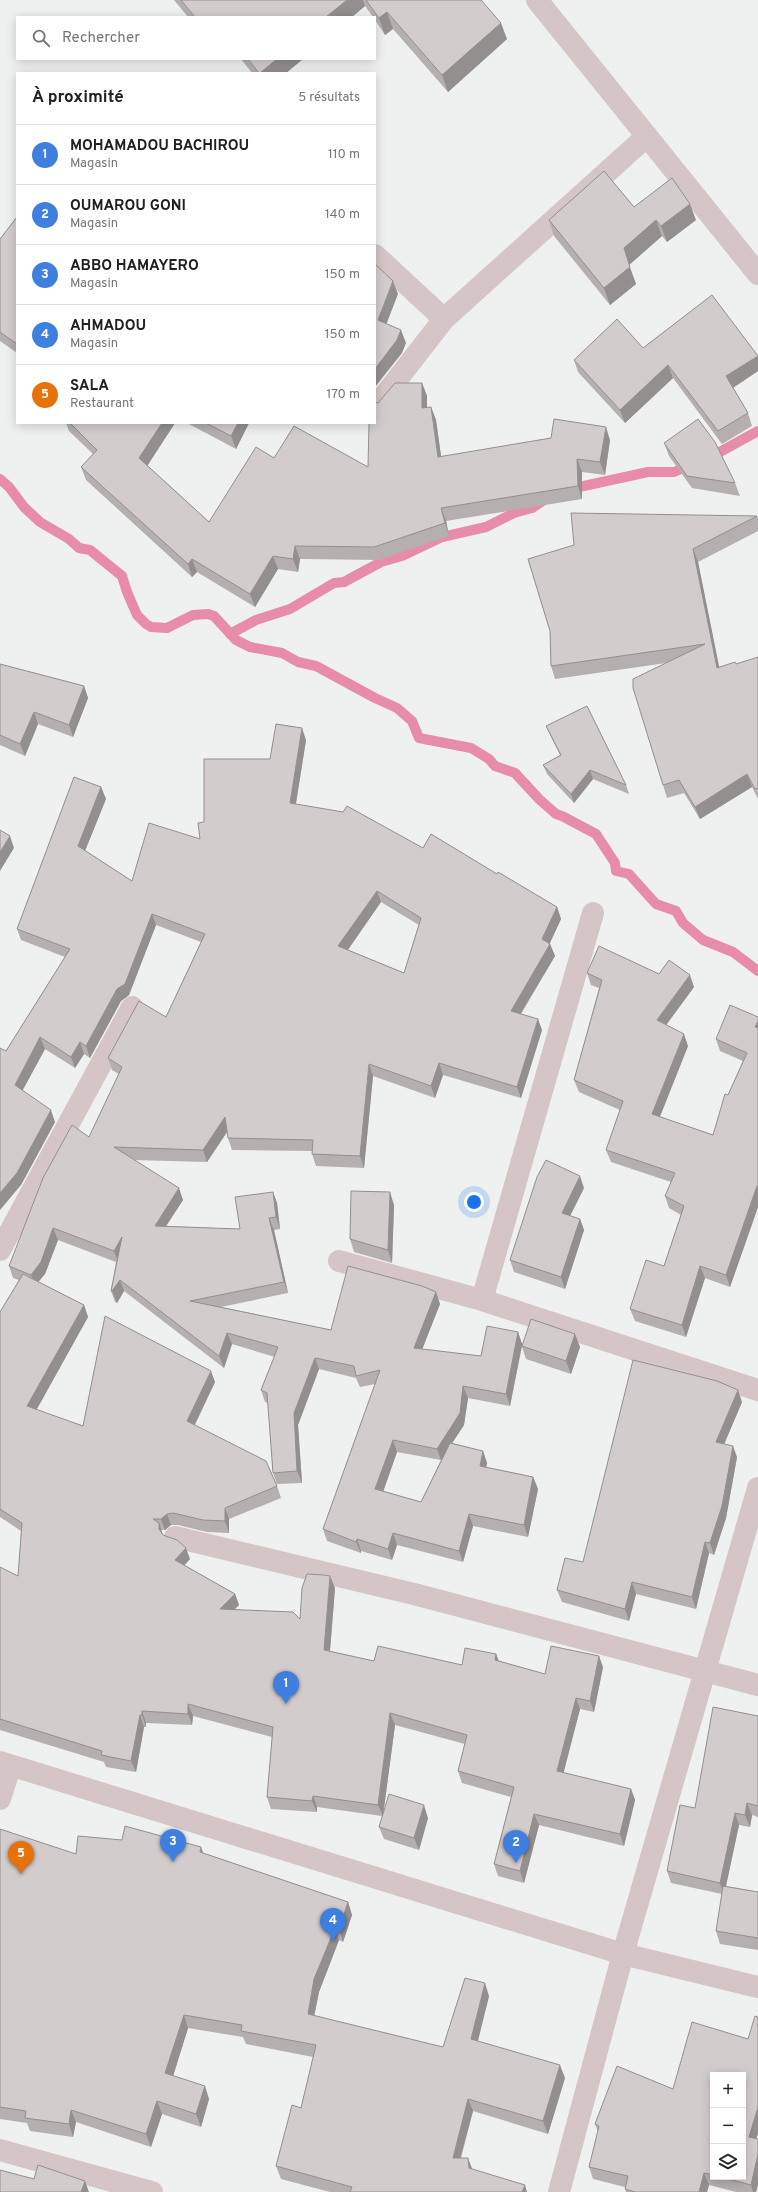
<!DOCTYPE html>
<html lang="fr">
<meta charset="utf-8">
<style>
:root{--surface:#fff;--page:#f6f6f6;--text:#202124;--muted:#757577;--line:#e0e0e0;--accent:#d92a20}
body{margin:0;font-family:Overpass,sans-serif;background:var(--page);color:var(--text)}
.controls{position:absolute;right:12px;bottom:12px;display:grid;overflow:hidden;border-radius:0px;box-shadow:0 2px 10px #0003}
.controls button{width:36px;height:36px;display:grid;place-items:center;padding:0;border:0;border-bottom:1px solid var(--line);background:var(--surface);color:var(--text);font:20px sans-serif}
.you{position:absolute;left:474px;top:1202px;width:14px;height:14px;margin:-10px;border:3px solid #fff;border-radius:50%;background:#1a73e8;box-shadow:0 0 0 6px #1a73e833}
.badge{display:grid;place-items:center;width:26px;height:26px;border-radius:50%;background:var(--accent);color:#fff;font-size:13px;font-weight:700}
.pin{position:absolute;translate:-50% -33px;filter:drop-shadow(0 1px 2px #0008)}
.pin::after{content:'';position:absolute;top:21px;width:14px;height:12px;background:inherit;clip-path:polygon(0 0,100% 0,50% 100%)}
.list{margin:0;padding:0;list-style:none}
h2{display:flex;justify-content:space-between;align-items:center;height:52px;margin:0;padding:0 16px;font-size:17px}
h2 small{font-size:13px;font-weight:400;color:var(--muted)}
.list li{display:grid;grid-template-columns:26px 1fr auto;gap:12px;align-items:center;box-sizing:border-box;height:60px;padding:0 16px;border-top:1px solid var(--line)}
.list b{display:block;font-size:15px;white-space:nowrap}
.list p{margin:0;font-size:13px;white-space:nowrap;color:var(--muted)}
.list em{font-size:13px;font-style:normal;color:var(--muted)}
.icon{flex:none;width:22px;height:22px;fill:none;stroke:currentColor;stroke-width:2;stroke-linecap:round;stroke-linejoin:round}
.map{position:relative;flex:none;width:758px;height:2192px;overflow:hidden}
.search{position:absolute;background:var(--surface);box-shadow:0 2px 10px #0003;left:16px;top:16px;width:360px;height:44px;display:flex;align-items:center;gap:10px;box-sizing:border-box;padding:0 14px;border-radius:0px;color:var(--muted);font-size:15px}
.panel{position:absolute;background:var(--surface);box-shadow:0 2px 10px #0003;left:16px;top:72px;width:360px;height:352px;border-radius:0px}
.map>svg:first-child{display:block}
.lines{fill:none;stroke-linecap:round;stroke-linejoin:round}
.stream{stroke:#e88da9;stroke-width:10}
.minor{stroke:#d5c5c6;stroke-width:22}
.tertiary{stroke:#d5c5c6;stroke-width:22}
.wall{fill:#b5afaf;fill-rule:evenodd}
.shaded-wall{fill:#948f8f}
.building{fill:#d3cccc;stroke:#948f8f;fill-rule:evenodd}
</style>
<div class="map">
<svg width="758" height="2192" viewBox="0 0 758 2192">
<rect width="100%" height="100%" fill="#eef1f0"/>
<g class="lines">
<!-- stream -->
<g class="stream">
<path d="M709,458L758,431"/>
<path d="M0,479L9,487L24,507L40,522L69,539L79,548L90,550L122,576L127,592L137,615L146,624L151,627L167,628L193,615L208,614L214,616L236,640L250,647L282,653L298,662L316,666L375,698L397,708L412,721L419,738L471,748L489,759L495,766L515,773L539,799L556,814L562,816L596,834L615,863L616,871L629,874L656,904L676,911L683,923L703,940L733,952L758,971"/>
<path d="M570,489L648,472H674L690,465"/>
<path d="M230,634L256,620L290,609L334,583L344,582L381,562L402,556L442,537L486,527L514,513L532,508L544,500"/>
</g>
<!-- minor -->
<g class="minor">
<path d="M537,0L758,274"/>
<path d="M375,255L444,319"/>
<path d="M378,404L444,319L647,136"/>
<path d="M0,1250L132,1007"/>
<path d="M339,1261L482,1300L758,1390"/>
<path d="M482,1300L593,913"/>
<path d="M175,1537L414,1594L758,1685"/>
<path d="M0,1799L10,1767"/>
<path d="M0,2150L152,2192"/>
<path d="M559,2192L623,1954L758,1488"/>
</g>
<!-- tertiary -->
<path class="tertiary" d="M0,1762L623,1954L758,1987"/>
</g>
<!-- wall -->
<g class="wall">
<path d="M174,0H481L507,39L448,92L393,29L385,35L375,20V17H373L365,6L352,17H188Z"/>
<path d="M241,59H303L286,73H252Z"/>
<path d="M634,207L696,220L667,242L662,236L629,265L636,284L610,305L554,236L549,220Z"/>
<path d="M17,217V353L0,341V239Z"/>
<path d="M643,348L758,356V371L733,388L748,413L752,426L722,444L673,378L625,423L578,372L574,360Z"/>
<path d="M422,383L427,396V408L431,407L436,420L441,457L610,440L605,475L582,472V499L446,521L449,536L379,560L300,559L298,572L278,569L255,607L197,572L192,577L86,480L81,467L93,454L69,431L66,423H175L147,465L209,522L274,458L368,467L378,403Z"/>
<path d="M187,423H249L236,449Z"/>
<path d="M664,443L735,483L740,496L692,488L669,456Z"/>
<path d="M757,516L758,518V531L698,562L719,667L736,664L758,657V799L752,787L700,819L684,793L667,798L663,785L666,663L555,679L551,666L550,631L528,559Z"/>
<path d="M0,664L84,686L88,698L73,737L38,724L25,756L0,745Z"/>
<path d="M546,726L626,785L629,794L593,779L574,803L547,774L543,765L560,755L550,735Z"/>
<path d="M306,740L296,804L497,874L557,907L561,919L550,943V944L555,956L521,1014L542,1030L521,1098L443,1075L435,1098L373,1076L364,1168L316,1166L312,1154V1151L232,1150L228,1138L227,1132L207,1162L133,1160L183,1200L166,1226L240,1229L273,1192L277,1203L280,1229L274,1230L288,1293L221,1307L331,1330L436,1292L440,1304L422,1349L481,1356L518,1332L522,1344L580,1347L571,1374L526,1359L522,1347L510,1406L468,1398L464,1425L452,1443L483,1451L487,1463L486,1467L533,1477L538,1489L528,1537L473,1526L463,1562L397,1545L392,1560L361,1551V1553L327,1541L323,1529L375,1384L360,1387L356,1378L319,1369L298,1425L302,1483L277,1484L273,1473L268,1403L265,1402L261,1390L275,1357L232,1344L224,1368L124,1291L117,1303L115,1302L111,1291L116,1262L58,1240L45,1274L38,1282L84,1305L88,1317L36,1410L83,1426L215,1382L195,1425L277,1486L281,1498L229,1519V1533L207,1532L178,1525H171L165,1530H161L163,1535L190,1559L184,1565L235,1594L239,1605L235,1609L300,1619L335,1588L330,1651L374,1661L462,1665L496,1654L499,1661L545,1674L603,1667L594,1712L580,1709L563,1773L631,1789L635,1800L624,1846L539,1825L524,1883L498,1876L494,1864L511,1797L462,1783L458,1771L465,1744L395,1725L383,1815L428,1818L419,1850L384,1839L379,1827L382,1816L317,1807V1812L271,1809L267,1797L272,1737L193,1716L192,1725L146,1723V1727H144L136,1772L106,1767L104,1762L0,1730V1567L18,1576L21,1531L0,1517V1312L19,1280L13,1278L9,1266L89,1137L119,1074L112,1070L108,1058L166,1017L201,942L156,925L129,995L121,1001L90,1058L84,1054L75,1068L45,1049L22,1091L55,1122L21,1185L6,1051L65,957L21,940L17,929L101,787L106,799L85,851L132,881L200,839L204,822L270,759ZM381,902L419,925L404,973L348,950ZM397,1452L441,1460L421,1502L383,1491Z"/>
<path d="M587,973L659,974L694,987L666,1025L688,1046L660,1117L713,1135L728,1095L743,1061L720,1051L716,1039L758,1017V1207L730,1287L705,1278L686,1337L635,1321L630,1309L664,1266L681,1215L669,1208L665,1196L671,1182L611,1162L606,1150L620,1110L579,1092L574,1080L599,988L591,985Z"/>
<path d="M584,1188L570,1216L580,1219L584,1230L565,1289L514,1272L510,1260Z"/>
<path d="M394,1205L392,1263L354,1252L350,1239Z"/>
<path d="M742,1402L724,1444L737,1457L726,1518L714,1555L709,1553L696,1609L636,1594L629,1621L562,1602L557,1590L583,1562Z"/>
<path d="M758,1716V1817L752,1815L750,1827L739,1825L726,1886L758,1892V1950L720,1944L716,1931L722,1894L671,1883L667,1871L695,1808Z"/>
<path d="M0,1829L76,1854L203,1853L348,1902L352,1915L343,1942L339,1940L319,1992L314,2016L443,2047L489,1996L478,2041L565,2078L548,2134L473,2111L461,2158L472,2169L527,2192H330L281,2179L276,2166L301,2108L313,2057L246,2044L243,2037L188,2028L173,2076L209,2099L201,2127L162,2114L151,2147L76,2122L73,2137L30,2131L27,2123L0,2119Z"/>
<path d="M748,2039L756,2139H758V2185L756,2192H736L709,2185L707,2192H626L625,2189V2187L593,2179L589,2167L598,2132L595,2124L673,2089ZM713,2075L743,2177H713Z"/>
</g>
<!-- shaded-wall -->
<g class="shaded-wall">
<path d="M347,0H363L365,6L352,17H326Z"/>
<path d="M387,12L393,29L385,35L379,18Z"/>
<path d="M501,23L507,39L448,92L442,75Z"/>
<path d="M277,59H303L286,73H260Z"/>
<path d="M690,204L696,220L667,242L661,226Z"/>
<path d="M656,220L662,236L629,265L636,284L610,305L604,288L624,248Z"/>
<path d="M393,281L398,294L383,333L378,320Z"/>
<path d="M401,330L406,343L402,353L375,387V369Z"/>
<path d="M758,356V371L731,389L726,376Z"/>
<path d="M668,365L673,378L625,423L620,410Z"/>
<path d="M422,383L427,396V421L422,408Z"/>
<path d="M431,407L436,420L443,470L438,457Z"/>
<path d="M162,423H175L144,471L139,458Z"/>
<path d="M238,423H249L236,449L231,436Z"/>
<path d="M606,427L610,440L605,475L600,462Z"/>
<path d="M577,459L582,472V499L578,486Z"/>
<path d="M441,508L446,521L449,536L445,523Z"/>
<path d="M295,546L300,559L298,572L293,559Z"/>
<path d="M693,549L698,562L722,681L717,668Z"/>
<path d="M273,556L278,569L255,607L250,594Z"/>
<path d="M192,559L197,572L192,577L188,564Z"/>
<path d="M84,686L88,698L73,737L69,725Z"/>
<path d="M34,712L38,724L25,756L20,744Z"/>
<path d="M302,728L306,740L294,815L290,803Z"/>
<path d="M590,770L593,779L574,803L571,794Z"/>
<path d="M747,774L752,787L700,819L695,807Z"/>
<path d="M101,787L106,799L82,858L78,846Z"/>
<path d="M10,836L14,848L0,871V852Z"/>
<path d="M377,891L381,902L342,958L338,946Z"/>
<path d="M557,907L561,919L546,951L542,939Z"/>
<path d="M152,914L156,925L129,995L121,1001L90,1058L86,1046Z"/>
<path d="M550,944L555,956L515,1023L511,1011Z"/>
<path d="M690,975L694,987L661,1032L657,1020Z"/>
<path d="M538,1019L542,1030L521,1098L517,1087Z"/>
<path d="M758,1021V1034L755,1027Z"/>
<path d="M684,1034L688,1046L656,1126L652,1114Z"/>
<path d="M40,1037L45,1049L19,1097L15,1085Z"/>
<path d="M80,1042L84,1054L75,1068L71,1057Z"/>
<path d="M439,1063L443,1075L435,1098L431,1086Z"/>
<path d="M369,1064L373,1076L364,1168L360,1156Z"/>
<path d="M51,1110L55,1122L21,1185L0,1210V1193Z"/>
<path d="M225,1117L229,1129L207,1162L203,1150Z"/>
<path d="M580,1176L584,1188L566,1224L562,1213Z"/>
<path d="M757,1186L758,1189V1207L730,1287L726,1275Z"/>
<path d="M179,1188L183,1200L159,1237L155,1226Z"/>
<path d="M273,1192L277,1203L280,1229L276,1217Z"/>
<path d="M390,1192L394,1205L392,1263L388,1250Z"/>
<path d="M269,1218L274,1230L288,1293L284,1282Z"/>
<path d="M580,1219L584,1230L565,1289L561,1277Z"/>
<path d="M53,1228L58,1240L45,1274L35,1286L31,1275Z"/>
<path d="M122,1237L118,1262L114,1251Z"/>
<path d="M700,1266L705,1278L686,1337L682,1325Z"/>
<path d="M120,1280L124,1291L117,1303L112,1291Z"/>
<path d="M436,1292L440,1304L418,1360L414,1348Z"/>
<path d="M84,1305L88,1317L32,1418L27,1406Z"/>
<path d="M518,1332L522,1344L510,1406L506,1394Z"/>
<path d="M227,1333L232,1344L224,1368L219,1356Z"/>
<path d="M575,1334L580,1347L571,1374L566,1361Z"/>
<path d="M315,1358L319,1369L298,1425L302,1483L297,1471L294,1413Z"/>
<path d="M211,1371L215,1382L191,1432L187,1421Z"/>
<path d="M463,1386L468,1398L464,1425L441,1460L437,1449Z"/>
<path d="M738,1390L742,1402L720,1454L716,1442Z"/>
<path d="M393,1440L397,1452L380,1501L375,1489Z"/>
<path d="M733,1446L737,1457L726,1518L714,1555L710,1543Z"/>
<path d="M483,1451L487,1463L484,1478L480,1466Z"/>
<path d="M533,1477L538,1489L528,1537L524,1525Z"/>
<path d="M225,1508L229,1519V1533L225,1521Z"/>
<path d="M167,1514L171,1525L165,1530L161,1519Z"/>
<path d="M469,1514L473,1526L463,1562L459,1551Z"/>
<path d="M159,1523L163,1535L159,1529Z"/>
<path d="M393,1533L397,1545L392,1560L388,1549Z"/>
<path d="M357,1539L361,1551V1553L356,1542Z"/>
<path d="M705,1542L709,1553L696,1609L692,1597Z"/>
<path d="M186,1548L190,1559L179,1571L175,1560Z"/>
<path d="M330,1576L335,1588L329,1662L324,1650Z"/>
<path d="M632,1582L636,1594L629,1621L625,1609Z"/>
<path d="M235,1594L239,1605L224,1620L220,1609Z"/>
<path d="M496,1654L500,1665L495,1660Z"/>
<path d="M599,1656L603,1667L594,1712L590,1701Z"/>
<path d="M576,1698L580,1709L561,1783L557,1771Z"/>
<path d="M188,1704L193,1716L192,1725L188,1714Z"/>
<path d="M142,1711L146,1723V1727L142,1715Z"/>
<path d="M390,1713L395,1725L383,1816L378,1805Z"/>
<path d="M140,1715L144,1727L136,1772L131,1761Z"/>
<path d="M631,1789L635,1800L624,1846L620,1834Z"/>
<path d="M313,1796L317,1807V1812L312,1801Z"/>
<path d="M747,1803L752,1815L750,1827L745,1815Z"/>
<path d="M424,1805L428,1818L419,1850L414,1838Z"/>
<path d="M735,1813L739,1825L724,1895L720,1883Z"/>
<path d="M534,1814L539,1825L524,1883L520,1871Z"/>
<path d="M201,1847L206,1860L200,1852Z"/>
<path d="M348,1902L352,1915L343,1942L339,1929Z"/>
<path d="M335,1928L339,1940L319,1992L312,2027L308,2014L314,1979Z"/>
<path d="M485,1983L489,1996L475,2052L471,2039Z"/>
<path d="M184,2015L188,2028L170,2086L165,2073Z"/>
<path d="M560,2065L565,2078L548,2134L543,2121Z"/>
<path d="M205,2086L209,2099L201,2127L196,2114Z"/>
<path d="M468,2099L473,2111L457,2170L453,2158Z"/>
<path d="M157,2101L162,2114L151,2147L146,2134Z"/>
<path d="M758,2107V2134L753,2149L749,2137Z"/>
<path d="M71,2110L76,2122L73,2137L69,2124Z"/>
<path d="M758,2154V2185L756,2192H753L751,2185Z"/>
<path d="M468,2158L473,2171L469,2168Z"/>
<path d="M704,2173L709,2185L707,2192H699Z"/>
<path d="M85,2181L89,2192H81Z"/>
<path d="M525,2185L527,2192H522Z"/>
</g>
<!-- building -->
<g class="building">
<path d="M181,0H347L326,17H195Z"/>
<path d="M366,0H481L501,23L442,75L387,12L379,18Z"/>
<path d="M248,59H277L260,73H259Z"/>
<path d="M604,171L634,207L672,178L690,204L661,226L656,220L624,248L630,267L604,288L549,220Z"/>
<path d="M17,217V344L0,332V239Z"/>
<path d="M375,264L393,281L378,320L401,330L397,340L375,369Z"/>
<path d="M712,295L758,356L726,376L748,413L718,431L668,365L620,410L574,360L617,319L643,348Z"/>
<path d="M395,383H422V408L431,407L438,457L551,438L554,419L606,427L600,462L577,459L578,486L441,508L445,523L374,547L295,546L293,559L273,556L250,594L192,559L188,564L81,467L97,450L70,423H162L139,458L209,522L256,447L274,458L294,426L368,467L369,423H375V402L378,403Z"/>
<path d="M698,419L715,442L735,483L687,476L664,443Z"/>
<path d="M206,423H238L231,436Z"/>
<path d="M571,513L757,516L693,549L717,668L735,662L736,664L758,657V788L755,789L747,774L695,807L679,780L663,785L633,688V679L705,644L551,666L550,631L528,559L574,545Z"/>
<path d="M0,664L84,686L69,725L34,712L20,744L0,735Z"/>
<path d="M587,706L626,785L590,770L571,794L543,765L561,755L546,726Z"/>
<path d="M276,724L302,728L290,803L343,812L347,806L423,848L431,834L497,874L498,872L557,907L542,939L550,944L511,1011L538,1019L517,1087L439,1063L431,1086L369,1064L360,1156L312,1154L313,1140L228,1138L225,1117L203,1150L114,1147L179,1188L155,1226L240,1229L235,1197L273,1192L276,1217L269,1218L284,1282L190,1301L331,1330L348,1266L422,1286L436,1292L414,1348L481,1356L487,1326L518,1332L506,1394L463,1386L460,1413L437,1449L393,1440L375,1489L421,1502L450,1443L483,1451L480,1466L533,1477L524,1525L469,1514L459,1551L393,1533L388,1549L357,1539L356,1542L323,1529L380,1370L356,1376L354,1366L315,1358L294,1413L297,1471L273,1473L267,1393L261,1390L278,1347L227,1333L219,1356L120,1280L112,1291H111L122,1237L114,1251L53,1228L41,1262L31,1275L9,1266L43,1178L72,1125L89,1137L122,1067L108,1058L139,1001L166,1017L205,934L152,914L125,984L117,989L86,1046L80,1042L71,1057L40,1037L15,1085L51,1110L17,1173L0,1193V1048L6,1051L70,949L17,929L74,777L101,787L78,846L132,881L149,823L200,839L198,823L204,822V759H270ZM377,891L421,918L404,973L338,946Z"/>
<path d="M0,830L10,836L0,852Z"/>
<path d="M599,946L659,974L669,960L690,975L657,1020L684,1034L652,1114L713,1135L725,1094L728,1095L747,1053L716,1039L730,1005L758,1017V1021L755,1027L758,1028V1186H757L726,1275L700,1266L682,1325L630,1309L646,1260L664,1266L684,1206L665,1196L675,1173L606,1150L623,1101L574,1080L602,980L587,973Z"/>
<path d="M546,1160L580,1176L562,1213L580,1219L561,1277L510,1260L537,1177Z"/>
<path d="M351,1191L390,1192L388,1250L350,1239Z"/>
<path d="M23,1274L84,1305L27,1406L83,1426L105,1316L211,1371L187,1421L266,1461L277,1486L225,1508V1521L203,1520L173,1513L167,1514L161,1519H153L159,1523V1529L163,1535L177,1540L186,1548L175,1560L235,1594L220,1609L293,1612L300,1619L302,1588L307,1574L324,1575L330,1576L324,1650L374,1661L378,1646L462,1665L465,1648L496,1654L495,1660L545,1674L551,1646L599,1656L590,1701L576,1698L557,1771L631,1789L620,1834L534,1814L520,1871L494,1864L514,1787L458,1771L467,1735L390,1713L378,1805L313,1796L312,1801L267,1797L273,1727L188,1704V1714L142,1711V1715H140L131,1761L101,1755L102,1751L0,1719V1567L18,1576L22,1523L0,1509V1312Z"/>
<path d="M531,1319L575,1334L566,1361L522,1346Z"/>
<path d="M633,1360L717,1381L738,1390L716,1442L733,1446L722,1506L710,1543L705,1542L692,1597L632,1582L625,1609L557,1590L565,1558L583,1562Z"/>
<path d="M713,1707L758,1716V1806L747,1803L745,1815L735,1813L720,1883L667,1871L680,1805L695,1808Z"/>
<path d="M389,1794L424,1805L414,1838L379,1827Z"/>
<path d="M125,1826L201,1847L200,1852L348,1902L339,1929L335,1928L314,1979L308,2014L443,2047L465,1978L485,1983L471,2039L560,2065L543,2121L468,2099L453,2158H468L469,2168L525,2185L522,2192H350L352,2187L276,2166L292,2105L301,2108L316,2045L241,2031L242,2025L184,2015L165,2073L205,2086L196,2114L157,2101L146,2134L71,2110L69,2124L25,2118L26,2111L0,2107V1829L76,1854L78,1836L122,1840Z"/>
<path d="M723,1886L758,1892V1938L716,1931Z"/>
<path d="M755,2016L758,2017V2107L749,2137L758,2139V2154L751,2185L721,2177H743V2075H713V2175L704,2173L699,2192H635L625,2189L628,2176L589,2167L599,2126L595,2124L617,2066L673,2089L692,2022L748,2039Z"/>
<path d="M38,2165L85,2181L81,2192H0V2170L34,2179Z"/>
</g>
</svg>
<div class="controls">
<button>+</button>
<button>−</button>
<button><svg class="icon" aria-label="layers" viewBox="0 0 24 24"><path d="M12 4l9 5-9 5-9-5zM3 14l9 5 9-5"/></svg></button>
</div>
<div class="you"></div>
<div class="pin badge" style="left:286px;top:1704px;background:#3f7fe0">1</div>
<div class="pin badge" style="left:516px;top:1863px;background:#3f7fe0">2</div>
<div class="pin badge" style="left:173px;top:1862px;background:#3f7fe0">3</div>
<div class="pin badge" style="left:333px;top:1941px;background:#3f7fe0">4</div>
<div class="pin badge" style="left:21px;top:1874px;background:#e8710a">5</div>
<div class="search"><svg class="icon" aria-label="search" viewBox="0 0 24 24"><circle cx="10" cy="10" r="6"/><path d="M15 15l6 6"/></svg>Rechercher</div>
<section class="panel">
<h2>À proximité<small>5 résultats</small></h2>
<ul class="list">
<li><span class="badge" style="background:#3f7fe0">1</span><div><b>MOHAMADOU BACHIROU</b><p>Magasin</p></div><em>110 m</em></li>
<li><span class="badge" style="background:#3f7fe0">2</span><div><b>OUMAROU GONI</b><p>Magasin</p></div><em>140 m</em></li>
<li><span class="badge" style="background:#3f7fe0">3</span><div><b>ABBO HAMAYERO</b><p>Magasin</p></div><em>150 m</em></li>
<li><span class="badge" style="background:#3f7fe0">4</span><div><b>AHMADOU</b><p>Magasin</p></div><em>150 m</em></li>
<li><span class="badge" style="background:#e8710a">5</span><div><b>SALA</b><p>Restaurant</p></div><em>170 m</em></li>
</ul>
</section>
</div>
